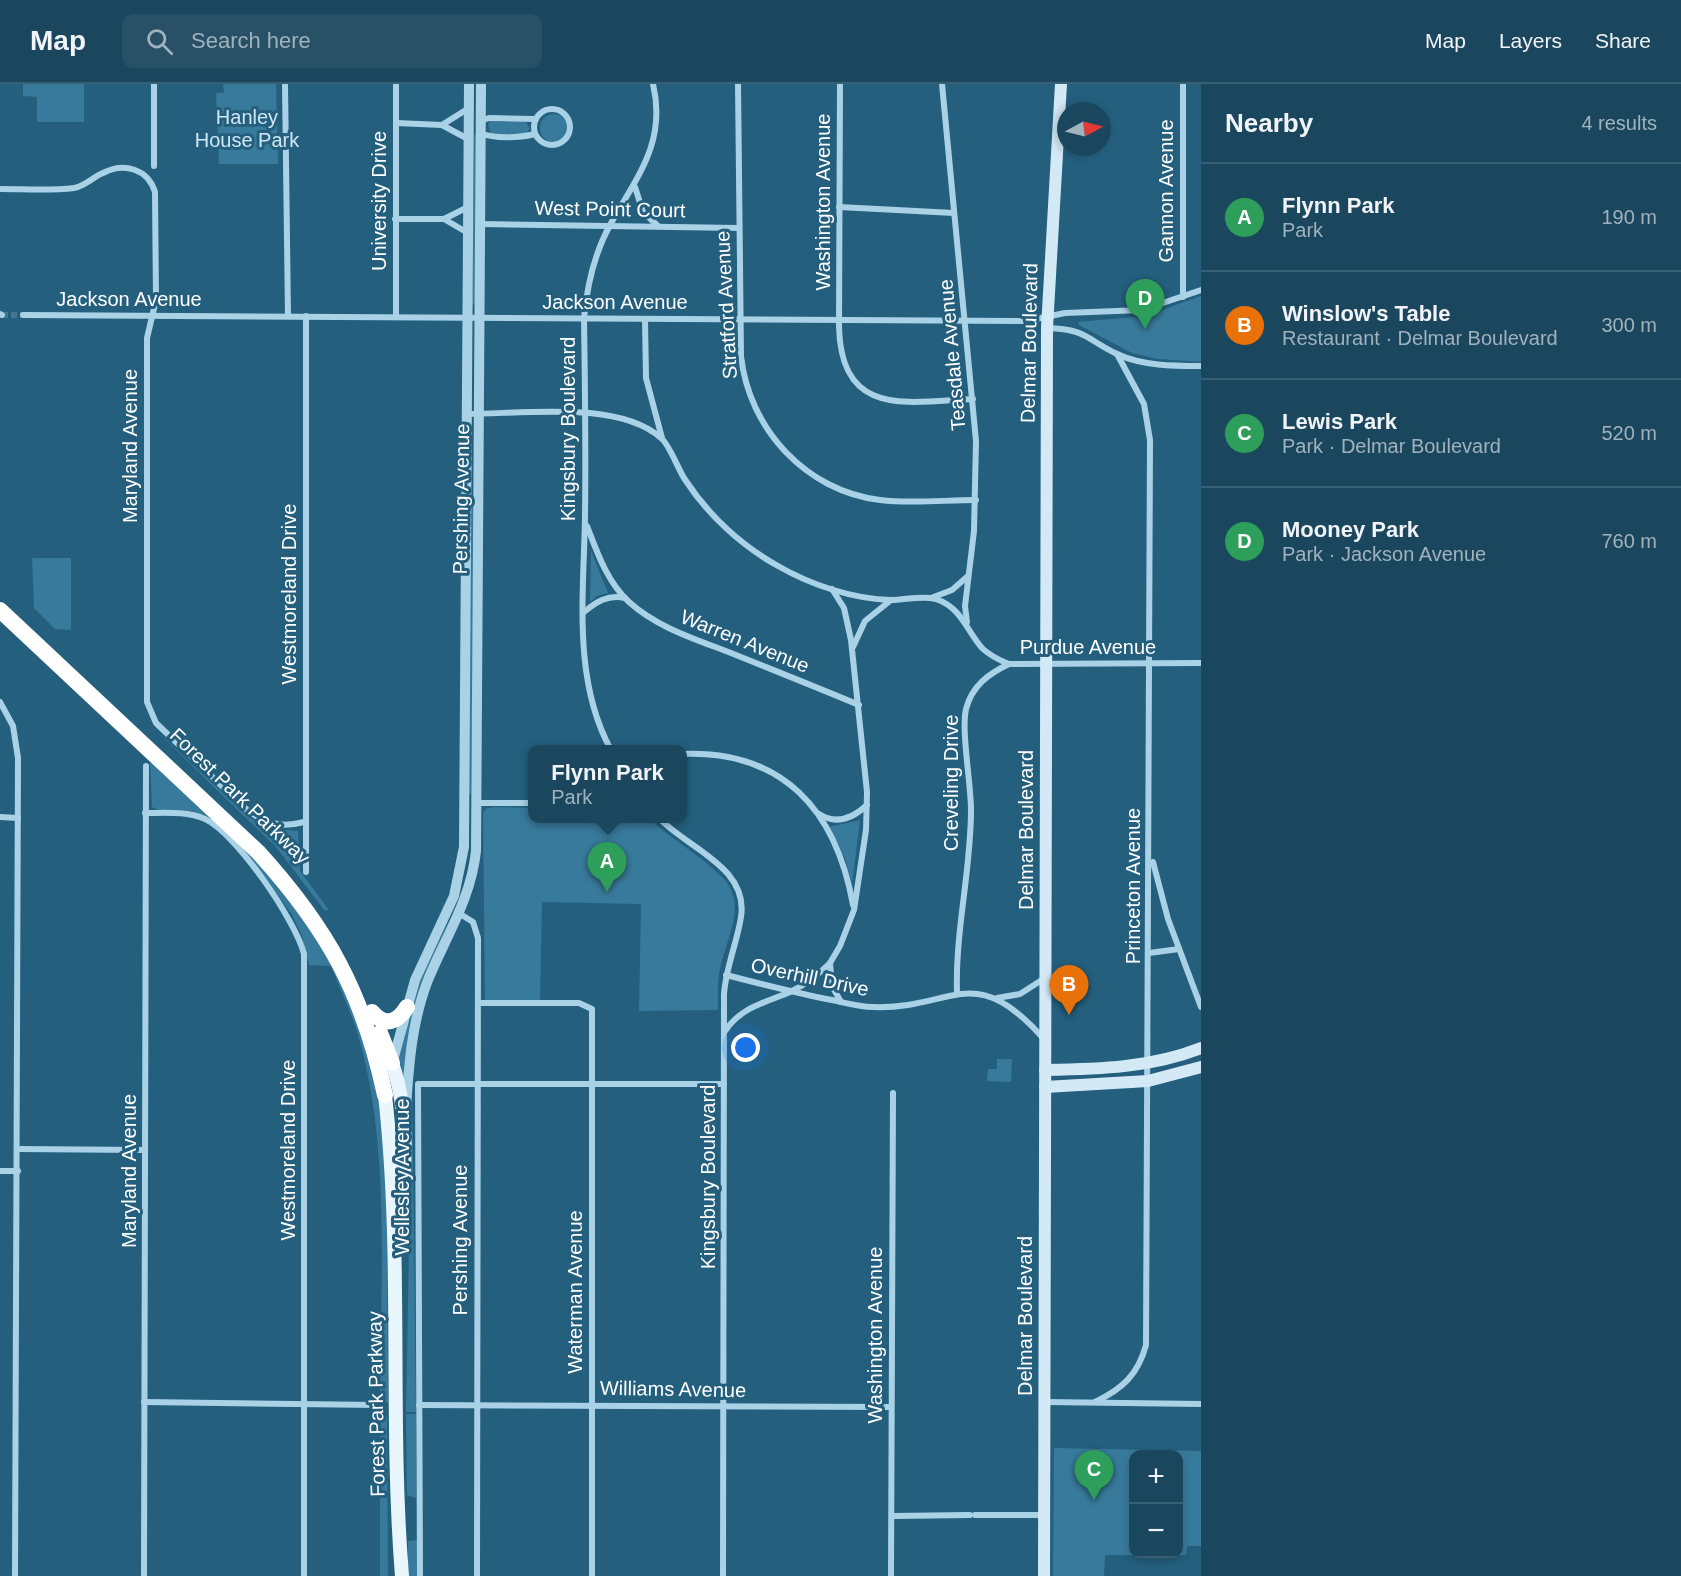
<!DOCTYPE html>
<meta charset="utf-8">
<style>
:root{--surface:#1b475e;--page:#285167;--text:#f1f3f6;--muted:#a0b2bc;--line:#395f73;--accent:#8abfa5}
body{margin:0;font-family:Helvetica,sans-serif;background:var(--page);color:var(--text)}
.controls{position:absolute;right:18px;bottom:18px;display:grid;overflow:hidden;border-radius:12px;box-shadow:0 3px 9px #0003}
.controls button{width:54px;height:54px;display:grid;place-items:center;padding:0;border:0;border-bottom:2px solid var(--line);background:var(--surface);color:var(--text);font:30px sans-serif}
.compass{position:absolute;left:1057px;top:18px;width:54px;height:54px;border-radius:50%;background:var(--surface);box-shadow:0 3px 9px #0003;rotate:83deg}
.you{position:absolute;left:746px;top:964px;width:21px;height:21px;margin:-15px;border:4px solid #fff;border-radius:50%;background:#1a73e8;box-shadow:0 0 0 9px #1a73e833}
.badge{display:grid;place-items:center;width:39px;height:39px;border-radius:50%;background:var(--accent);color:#fff;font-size:20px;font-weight:700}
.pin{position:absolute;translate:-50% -50px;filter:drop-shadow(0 2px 3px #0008)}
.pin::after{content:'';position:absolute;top:32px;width:21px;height:18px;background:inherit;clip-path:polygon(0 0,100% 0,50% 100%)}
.popup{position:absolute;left:528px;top:661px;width:159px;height:78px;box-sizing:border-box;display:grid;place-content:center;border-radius:12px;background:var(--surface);filter:drop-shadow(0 2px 4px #0005);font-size:20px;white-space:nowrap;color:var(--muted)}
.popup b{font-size:22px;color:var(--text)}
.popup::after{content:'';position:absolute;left:50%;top:100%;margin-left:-12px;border:12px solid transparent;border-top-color:var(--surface)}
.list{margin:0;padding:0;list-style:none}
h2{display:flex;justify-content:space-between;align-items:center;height:78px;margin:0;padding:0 24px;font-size:26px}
h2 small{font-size:20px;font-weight:400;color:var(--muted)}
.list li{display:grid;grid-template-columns:39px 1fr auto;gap:18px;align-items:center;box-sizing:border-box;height:108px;padding:0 24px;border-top:2px solid var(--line)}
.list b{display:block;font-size:22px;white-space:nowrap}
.list p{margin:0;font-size:20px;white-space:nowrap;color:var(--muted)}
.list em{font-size:20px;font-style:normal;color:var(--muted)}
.icon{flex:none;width:33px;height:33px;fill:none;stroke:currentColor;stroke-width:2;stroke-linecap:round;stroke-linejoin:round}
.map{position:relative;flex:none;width:1201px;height:1492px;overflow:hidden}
header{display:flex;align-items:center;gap:36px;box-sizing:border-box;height:84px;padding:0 30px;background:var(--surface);border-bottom:2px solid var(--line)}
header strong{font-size:28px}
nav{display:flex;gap:33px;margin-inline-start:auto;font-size:21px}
.search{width:420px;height:54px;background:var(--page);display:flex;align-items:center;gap:15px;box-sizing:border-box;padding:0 21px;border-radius:12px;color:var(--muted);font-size:22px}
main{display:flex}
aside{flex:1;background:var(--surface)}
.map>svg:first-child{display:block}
.green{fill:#387a9b;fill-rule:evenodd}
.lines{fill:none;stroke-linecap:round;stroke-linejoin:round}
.minor-tunnel{stroke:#457791;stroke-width:6;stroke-dasharray:6 3;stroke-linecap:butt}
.minor{stroke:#aad2e6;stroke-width:6}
.tertiary{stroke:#aad2e6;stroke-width:10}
.secondary{stroke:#d3e9f5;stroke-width:12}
.primary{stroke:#eaf6fd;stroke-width:14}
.motorway{stroke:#fff;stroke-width:16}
.labels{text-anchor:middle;stroke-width:6;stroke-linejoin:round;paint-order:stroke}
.park-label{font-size:20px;fill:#cde7f4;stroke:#245f7e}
.street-label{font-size:20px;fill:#fff;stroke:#245f7e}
</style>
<header>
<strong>Map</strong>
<div class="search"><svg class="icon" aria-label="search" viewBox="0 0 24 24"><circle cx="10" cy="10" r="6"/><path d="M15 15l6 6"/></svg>Search here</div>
<nav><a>Map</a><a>Layers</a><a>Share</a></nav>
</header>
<main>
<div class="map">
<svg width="1201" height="1492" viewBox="0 0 1201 1492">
<rect width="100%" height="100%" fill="#245f7e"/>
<!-- green -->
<g class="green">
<path d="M23,0H84V38H37V13L23,12Z"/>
<path d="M223,0H276L278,80H219L216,9H224Z"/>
<circle cx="554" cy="44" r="14"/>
<path d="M491,38H526L530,45L525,50H491L488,40Z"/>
<path d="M474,51H476L475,219L472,222Z"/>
<path d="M1201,212V278L1158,275L1132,269L1079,241L1078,238L1145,232Z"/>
<path d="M469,414H475L471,710L469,709Z"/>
<path d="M591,467L608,509L597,512L590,518Z"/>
<path d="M32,474H71V546L55,545L34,524Z"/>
<path d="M151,642L250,734L269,745L298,747L300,787L329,826L325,827L276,763Z"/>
<path d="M150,678L267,783L346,897L380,1006L387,1112L388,1318H380C380,1202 391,1071 360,958C353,932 341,907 331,882L309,881L301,849L291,829L247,770L211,734L192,727L158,726L152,723Z"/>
<path d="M496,723L532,724V734L650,735C672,756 700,771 722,793C749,820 726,854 720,885C717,898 718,913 718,926L639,927L641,820L542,818L540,917L485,916L483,729L487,724Z"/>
<path d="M860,736L852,800L845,774L829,743Z"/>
<path d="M451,833L429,885L406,991L402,993L397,977L418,898Z"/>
<path d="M997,975H1012L1011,998L987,997L988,985H997Z"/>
<path d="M412,996L416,1328H406Z"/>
<path d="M406,1330H416V1414L407,1411Z"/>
<path d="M380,1331H387L388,1492H380Z"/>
<path d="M1054,1364L1201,1367V1462H1187L1186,1471H1105L1104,1492H1053ZM1178,1370V1470H1134V1370Z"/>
<path d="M417,1456V1492H408V1457Z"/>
</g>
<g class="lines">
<!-- minor-tunnel -->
<path class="minor-tunnel" d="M2,231H23"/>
<!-- minor -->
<g class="minor">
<path d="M154,0V82"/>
<path d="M285,0L288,232"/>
<path d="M396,0V233"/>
<path d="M738,0L741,272C749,345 806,407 880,416C911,420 945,416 976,416"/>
<path d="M840,0L839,242C841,334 906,318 973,315"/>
<path d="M942,0L976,357L974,447L965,522L967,538"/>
<circle cx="552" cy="43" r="18"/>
<path d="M480,37L489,34L536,35"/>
<path d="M396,39L442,41L468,55"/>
<path d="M442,41L469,24"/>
<path d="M479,49C495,55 519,54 535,50"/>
<path d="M635,103L643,128L658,142"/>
<path d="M0,105C24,105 50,107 74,104C85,102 93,93 103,89C124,78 148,85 155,108L156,216L147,254V618L156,639L247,726C266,740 281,744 304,738"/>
<path d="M839,123L954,129"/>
<path d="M395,135H444L468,123"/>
<path d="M444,135L468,149"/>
<path d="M480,140L738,144"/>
<path d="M1183,213V0"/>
<path d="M0,230L2,231"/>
<path d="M23,231L1026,237L1065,229L1142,226L1201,206"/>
<path d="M645,235L646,294L662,354"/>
<path d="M1047,244C1086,245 1086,255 1117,270C1143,282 1173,282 1201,282"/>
<path d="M467,330C522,330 618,316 661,354C670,361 678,386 686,397C709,432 742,462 778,482C811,501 853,515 891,516C905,516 922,511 936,515C962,524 966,546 982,564C989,571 999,576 1009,580L1201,579"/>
<path d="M587,442C597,468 607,498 629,518C658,544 695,555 731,569C773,586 816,603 859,621"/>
<path d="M832,505L844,524L851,556L867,708L866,746L854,826L840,862L830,879L832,902L841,918"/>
<path d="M931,514L952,506L968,492"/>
<path d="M584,528C596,518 608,510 625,514"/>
<path d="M853,563L865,537L891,516"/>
<path d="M0,618L13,642L18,674L15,1492"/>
<path d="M611,666C572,595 584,509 585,431C586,366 585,300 584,234C587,202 594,170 610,141C636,94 667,59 653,0"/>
<path d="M682,670C783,666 836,726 853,821"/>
<path d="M476,719H532"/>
<path d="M145,729C164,729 187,727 205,735C236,749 296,837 304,870V1492"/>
<path d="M819,730C836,741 853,734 867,721"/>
<path d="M0,733L18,734"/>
<path d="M659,734C687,764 749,783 741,833C737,859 726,883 724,910L723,1492"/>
<path d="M1153,778L1168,835L1201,923"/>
<path d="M306,788V232"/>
<path d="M457,828L473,838L478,854L477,1492"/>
<path d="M1149,869L1179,865"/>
<path d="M726,891C761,900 796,909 832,916C846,919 859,923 873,923C953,926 973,875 1043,954"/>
<path d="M957,909C955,847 971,787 971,726C971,699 961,647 966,625C972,602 988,590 1009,580"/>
<path d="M997,914L1020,910L1045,894"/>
<path d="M478,919H579L592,925V1492"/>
<path d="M725,947C742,922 766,919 792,907C807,900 818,891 830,879"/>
<path d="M18,1065L145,1066"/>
<path d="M0,1087H18"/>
<path d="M144,1318L378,1321"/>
<path d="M1045,1318L1201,1320"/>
<path d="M1095,1318C1122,1305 1138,1291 1146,1261L1150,356L1144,320L1117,270"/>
<path d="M419,1321L891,1323"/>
<path d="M975,1431H1044"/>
<path d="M893,1432L970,1431"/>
<path d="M144,1492L146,682"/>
<path d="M420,1492L418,1000H724"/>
<path d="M891,1492L893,1009"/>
</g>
<!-- tertiary -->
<g class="tertiary">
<path d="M392,980L415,896L454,812L464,763L469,0"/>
<path d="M406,1023C409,979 412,937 428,896C446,852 471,815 476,767L481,0"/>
</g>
<!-- secondary -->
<g class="secondary">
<path d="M1045,986C1099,985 1150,984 1201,964"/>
<path d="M1045,1003L1148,997L1201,983"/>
<path d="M1044,1492L1047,244L1061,0"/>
</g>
<!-- primary -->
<g class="primary">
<path d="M392,979C410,1030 405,1083 400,1135"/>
<path d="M385,1011C403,1171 389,1332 402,1492"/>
</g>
<!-- motorway -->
<g class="motorway">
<path d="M0,526L258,768C328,845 363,909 385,1011"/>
<path d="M372,928C385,943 397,939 407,923"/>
<path d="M380,949L392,979"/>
</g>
</g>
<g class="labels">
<!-- park labels -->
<g class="park-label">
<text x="247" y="40">Hanley<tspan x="247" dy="23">House Park</tspan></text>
</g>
<!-- street labels -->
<g class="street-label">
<text transform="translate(1166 107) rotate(-90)" y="7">Gannon Avenue</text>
<text transform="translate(379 117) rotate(-90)" y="7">University Drive</text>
<text transform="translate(823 118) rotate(-90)" y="7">Washington Avenue</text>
<text transform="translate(610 125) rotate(1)" y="7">West Point Court</text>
<text x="129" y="222">Jackson Avenue</text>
<text x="615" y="225">Jackson Avenue</text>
<text transform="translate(726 221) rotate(-93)" y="7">Stratford Avenue</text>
<text transform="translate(1029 259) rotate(-89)" y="7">Delmar Boulevard</text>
<text transform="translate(952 271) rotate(-95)" y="7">Teasdale Avenue</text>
<text transform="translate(568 345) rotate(-90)" y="7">Kingsbury Boulevard</text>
<text transform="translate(130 362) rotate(-90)" y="7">Maryland Avenue</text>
<text transform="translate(461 415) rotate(-89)" y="7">Pershing Avenue</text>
<text transform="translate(289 510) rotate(-90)" y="7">Westmoreland Drive</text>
<text transform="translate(745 557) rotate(22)" y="7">Warren Avenue</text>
<text x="1088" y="570">Purdue Avenue</text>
<text transform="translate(951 699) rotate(-90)" y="7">Creveling Drive</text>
<text transform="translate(240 712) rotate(44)" y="7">Forest Park Parkway</text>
<text transform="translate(1026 746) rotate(-90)" y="7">Delmar Boulevard</text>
<text transform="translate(1133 802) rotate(-90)" y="7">Princeton Avenue</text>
<text transform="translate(810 893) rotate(12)" y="7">Overhill Drive</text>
<text transform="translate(288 1066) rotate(-90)" y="7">Westmoreland Drive</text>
<text transform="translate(129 1087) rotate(-90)" y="7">Maryland Avenue</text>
<text transform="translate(402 1093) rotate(-90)" y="7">Wellesley Avenue</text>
<text transform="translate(708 1093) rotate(-90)" y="7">Kingsbury Boulevard</text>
<text transform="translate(460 1156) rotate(-90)" y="7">Pershing Avenue</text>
<text transform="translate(575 1208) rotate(-90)" y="7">Waterman Avenue</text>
<text transform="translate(1025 1232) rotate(-90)" y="7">Delmar Boulevard</text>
<text transform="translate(875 1251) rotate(-90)" y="7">Washington Avenue</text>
<text transform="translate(673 1305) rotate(1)" y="7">Williams Avenue</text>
<text transform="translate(376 1320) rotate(-91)" y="7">Forest Park Parkway</text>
</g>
</g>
</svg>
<div class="controls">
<button>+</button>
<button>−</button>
</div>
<svg class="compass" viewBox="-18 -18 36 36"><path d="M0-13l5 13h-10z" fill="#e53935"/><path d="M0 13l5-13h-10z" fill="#a0b2bc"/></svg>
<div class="you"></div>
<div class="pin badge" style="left:607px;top:808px;background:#2e9e5b">A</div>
<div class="popup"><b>Flynn Park</b>Park</div>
<div class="pin badge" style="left:1069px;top:931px;background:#e8710a">B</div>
<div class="pin badge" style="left:1094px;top:1416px;background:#2e9e5b">C</div>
<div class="pin badge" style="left:1145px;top:245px;background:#2e9e5b">D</div>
</div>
<aside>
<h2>Nearby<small>4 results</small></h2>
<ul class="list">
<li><span class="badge" style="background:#2e9e5b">A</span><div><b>Flynn Park</b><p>Park</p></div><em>190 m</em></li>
<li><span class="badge" style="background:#e8710a">B</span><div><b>Winslow's Table</b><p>Restaurant · Delmar Boulevard</p></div><em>300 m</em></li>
<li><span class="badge" style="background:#2e9e5b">C</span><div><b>Lewis Park</b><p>Park · Delmar Boulevard</p></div><em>520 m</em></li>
<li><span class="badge" style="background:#2e9e5b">D</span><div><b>Mooney Park</b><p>Park · Jackson Avenue</p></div><em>760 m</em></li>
</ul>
</aside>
</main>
